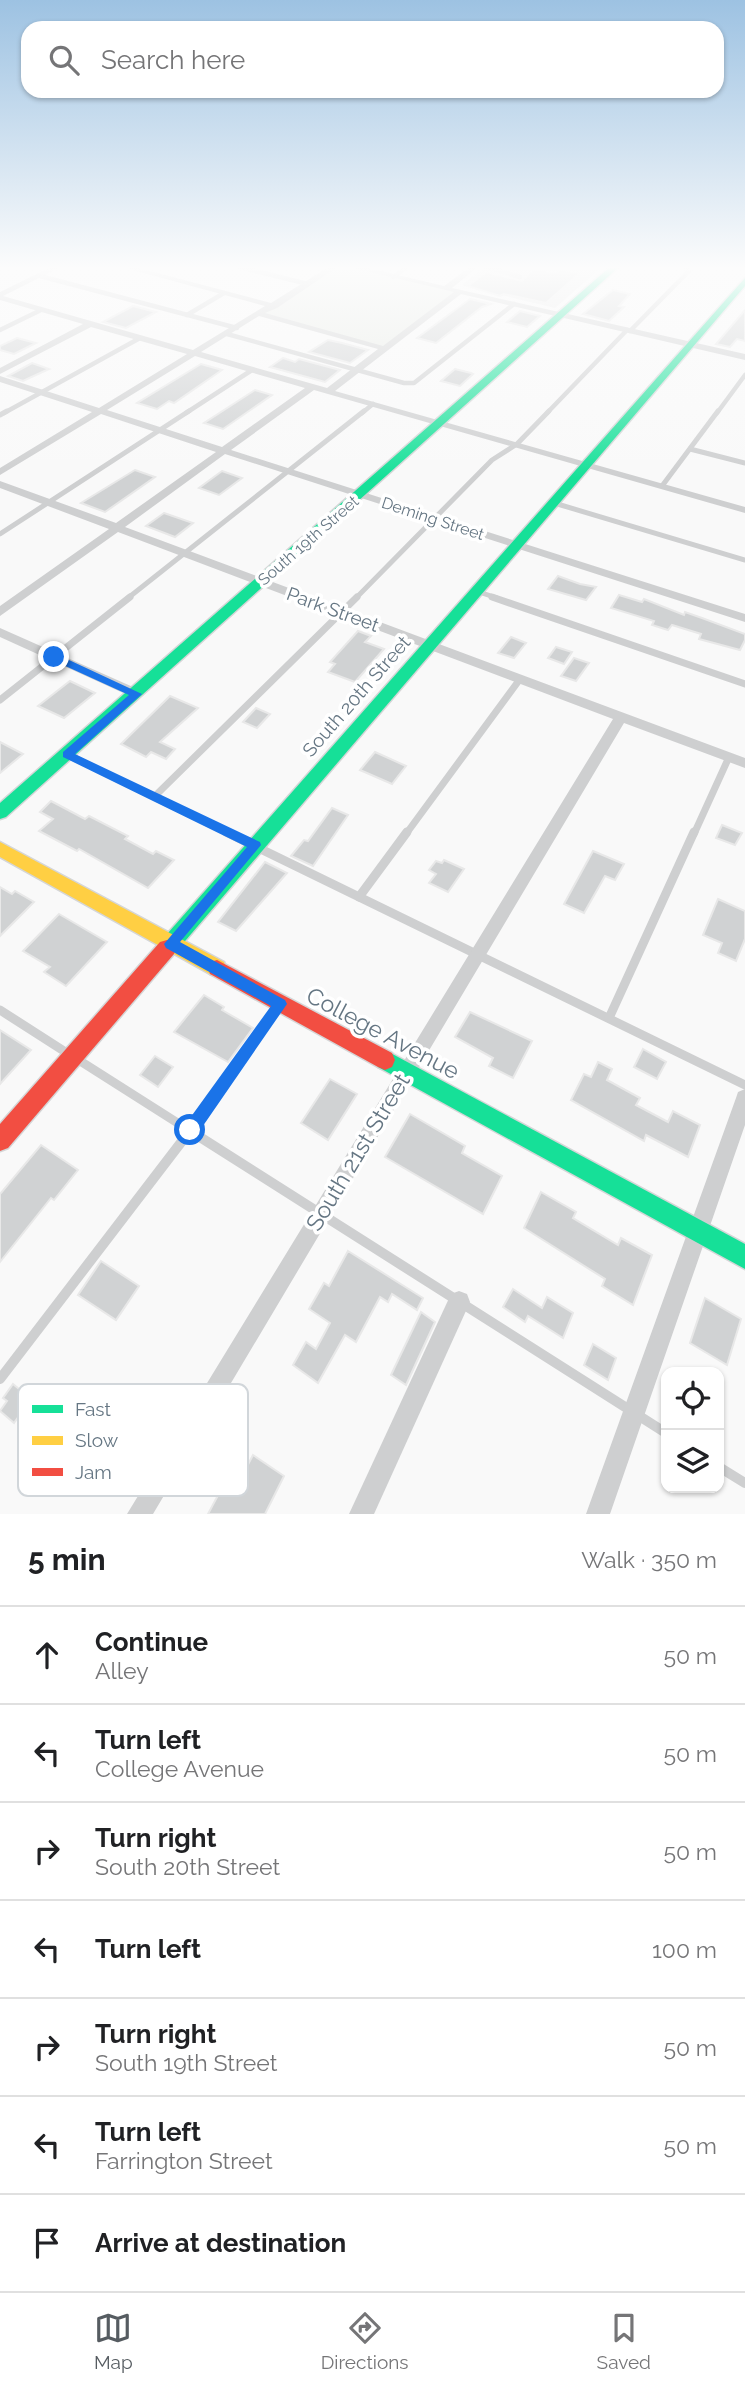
<!DOCTYPE html>
<meta charset="utf-8">
<style>
:root{--surface:#fff;--page:#f6f6f6;--text:#202124;--muted:#757577;--line:#e0e0e0;--accent:#565c61}
body{margin:0;font-family:Raleway,sans-serif;background:var(--page);color:var(--text)}
.controls{position:absolute;right:21px;bottom:21px;display:grid;overflow:hidden;border-radius:14px;box-shadow:0 2px 5px #0004}
.controls button{width:63px;height:63px;display:grid;place-items:center;padding:0;border:0;border-bottom:2px solid var(--line);background:var(--surface);color:var(--text);font:35px sans-serif}
.stop{position:absolute;width:21px;height:21px;margin:-16px;border:5px solid #1a73e8;border-radius:50%;background:#fff}
.stop.end{background:#1a73e8;border-color:#fff;box-shadow:0 2px 7px #0008}
.list{margin:0;padding:0;list-style:none}
h2{display:flex;justify-content:space-between;align-items:center;height:91px;margin:0;padding:0 28px;font-size:30px}
h2 small{font-size:23px;font-weight:400;color:var(--muted)}
.list li{display:grid;grid-template-columns:46px 1fr auto;gap:21px;align-items:center;box-sizing:border-box;height:98px;padding:0 28px;border-top:2px solid var(--line)}
.list b{display:block;font-size:26px;white-space:nowrap}
.list p{margin:0;font-size:23px;white-space:nowrap;color:var(--muted)}
.list em{font-size:23px;font-style:normal;color:var(--muted)}
.icon{flex:none;width:38px;height:38px;fill:none;stroke:currentColor;stroke-width:2;stroke-linecap:round;stroke-linejoin:round}
.map{position:relative;flex:none;width:745px;height:1514px;overflow:hidden}
.search{position:absolute;background:var(--surface);box-shadow:0 2px 5px #0004;left:21px;right:21px;top:21px;height:77px;display:flex;align-items:center;gap:18px;box-sizing:border-box;padding:0 24px;border-radius:21px;color:var(--muted);font-size:26px}
.sheet{height:777px;background:var(--surface)}
nav{display:flex;justify-content:space-around;align-items:center;box-sizing:border-box;height:98px;border-top:2px solid var(--line);background:var(--surface);font-size:19px;color:var(--muted)}
nav a{display:grid;justify-items:center;gap:4px}
nav .on{color:var(--accent)}
.map>svg:first-child{display:block}
.built{fill:#e8e9e9}
.green{fill:#e8ebe6}
.building{fill:#d0d2d3;stroke:#e8e8e8;stroke-width:2}
.lines{fill:none;stroke-linecap:round;stroke-linejoin:round}
.fast-casing{stroke:#d5d6d7;stroke-width:3}
.slow-casing{stroke:#d5d6d7;stroke-width:3}
.jam-casing{stroke:#d5d6d7;stroke-width:3}
.lane-far4{stroke:#cecfd0;stroke-width:4.5}
.lane-far3{stroke:#cecfd0;stroke-width:5}
.lane-far2{stroke:#cecfd0;stroke-width:7}
.lane-far1{stroke:#cecfd0;stroke-width:9}
.lane{stroke:#cecfd0;stroke-width:10}
.street{fill:#cecfd0;fill-rule:evenodd}
.fast{fill:#16e098;fill-rule:evenodd}
.slow{fill:#ffcf43;fill-rule:evenodd}
.jam{fill:#f24e42;fill-rule:evenodd}
.route{fill:#1a73e8}
.labels{text-anchor:middle;stroke-width:7;stroke-linejoin:round;paint-order:stroke}
.far-street-label{font-size:16px;fill:#657683;stroke:#fff}
.street-label{font-size:19px;fill:#657683;stroke:#fff}
.near-street-label{font-size:23px;fill:#657683;stroke:#fff}
.key{fill:#fff;stroke:#d1d6da;stroke-width:2}
.key-label{font-size:19px;fill:#657683}
</style>
<div class="map">
<svg width="745" height="1514" viewBox="0 0 745 1514">
<rect width="100%" height="100%" fill="#f9f9f9"/>
<!-- built -->
<path class="built" d="M487,266H603L555,308L464,286L463,284Z"/>
<!-- green -->
<path class="green" d="M336,266H348L459,292L386,349L260,314Z"/>
<!-- building -->
<g class="building">
<path d="M534,268L555,273L560,269L580,273L546,303L504,294L500,296L468,286L486,272L522,281Z"/>
<path d="M613,290L630,294L619,306L624,307L609,321L583,314Z"/>
<path d="M470,299L491,304L482,307L436,343L417,338Z"/>
<path d="M133,306L156,312L126,328L103,322Z"/>
<path d="M745,310V341L737,339L730,347L716,344Z"/>
<path d="M520,311L540,316L527,327L507,322Z"/>
<path d="M17,338L36,343L14,354L0,350V346Z"/>
<path d="M328,340L342,343L368,350L350,363L309,352Z"/>
<path d="M283,358L295,362L299,359L340,370L325,382L270,367Z"/>
<path d="M32,363L49,369L23,381L8,376Z"/>
<path d="M201,364L222,370L174,403L169,401L157,409L137,403Z"/>
<path d="M455,369L471,373L473,374L460,386L441,381Z"/>
<path d="M255,390L272,395L223,429L204,423Z"/>
<path d="M135,470L155,477L105,512L81,503Z"/>
<path d="M222,471L242,478L219,495L199,488Z"/>
<path d="M164,513L193,523L175,537L146,526Z"/>
<path d="M558,576L580,584L596,587L586,600L548,589Z"/>
<path d="M619,595L642,602L644,599L684,615L685,612L702,618L745,634V640L740,650L699,639L701,634L672,625L668,630L652,625L654,621L611,608Z"/>
<path d="M358,631L371,636L365,642L384,649L355,682L328,672L335,664L330,662Z"/>
<path d="M511,637L526,643L514,658L498,653Z"/>
<path d="M556,647L572,652L564,664L548,658Z"/>
<path d="M574,658L589,663L576,681L561,676Z"/>
<path d="M70,681L95,693L64,718L38,706Z"/>
<path d="M170,696L198,708L160,742L175,749L166,759L151,752L146,757L121,744Z"/>
<path d="M256,708L270,714L257,728L243,722Z"/>
<path d="M0,742L23,754L0,773Z"/>
<path d="M375,752L406,766L392,784L360,770Z"/>
<path d="M51,801L85,819L89,816L128,836L125,839L153,854L156,851L174,860L148,888L79,849L77,851L39,831L53,819L40,812Z"/>
<path d="M332,808L348,815L313,866L291,856L304,840L308,841Z"/>
<path d="M722,825L742,833L735,845L716,838Z"/>
<path d="M593,851L624,864L615,880L605,876L584,913L564,904Z"/>
<path d="M444,860L464,869L448,892L429,883L436,874L429,870L436,861L442,863Z"/>
<path d="M265,862L287,873L236,931L218,922Z"/>
<path d="M0,887L12,894L15,891L34,902L0,936Z"/>
<path d="M718,899L745,911V939L736,961L718,953L722,943L703,935Z"/>
<path d="M59,914L107,942L66,986L44,972L50,967L23,951Z"/>
<path d="M204,995L224,1007L222,1010L253,1028L228,1062L174,1032Z"/>
<path d="M470,1012L532,1041L513,1078L489,1066L493,1058L455,1037Z"/>
<path d="M0,1030L31,1050L0,1084Z"/>
<path d="M643,1049L666,1062L657,1079L634,1067Z"/>
<path d="M155,1056L173,1067L158,1087L140,1075Z"/>
<path d="M598,1062L612,1069L607,1080L640,1098L636,1105L668,1122L673,1111L700,1125L688,1157L646,1135L644,1141L571,1100L584,1074L591,1077Z"/>
<path d="M330,1079L357,1094L328,1140L301,1123Z"/>
<path d="M410,1114L465,1146L462,1153L502,1176L483,1214L385,1157Z"/>
<path d="M41,1145L78,1170L54,1200L51,1198L0,1262V1194Z"/>
<path d="M541,1192L576,1212L573,1218L618,1245L621,1238L652,1255L633,1305L602,1286L605,1279L524,1228Z"/>
<path d="M348,1251L423,1298L417,1310L392,1294L388,1302L380,1297L356,1342L345,1335L318,1383L293,1365L306,1342L316,1349L330,1323L309,1309L324,1283L329,1286Z"/>
<path d="M101,1261L139,1286L116,1320L78,1295Z"/>
<path d="M513,1289L542,1308L547,1297L573,1313L563,1338L528,1316L525,1322L503,1307Z"/>
<path d="M705,1298L741,1319L727,1365L690,1343Z"/>
<path d="M421,1312L435,1322L406,1385L391,1375Z"/>
<path d="M593,1344L616,1358L608,1380L584,1365Z"/>
<path d="M13,1384L31,1399L14,1423L0,1411L7,1401L3,1398Z"/>
<path d="M253,1455L284,1476L265,1514H208L232,1469L242,1476Z"/>
</g>
<g class="lines">
<!-- fast casing -->
<g class="fast-casing">
<g id="fast">
<path d="M611,266H620L6,817L0,819V803Z"/>
<path d="M745,278V286L174,954L167,956L160,954L158,948L160,942Z"/>
<path d="M385,1050L745,1244V1269L378,1067L375,1060L378,1053Z"/>
</g>
</g>
<!-- slow casing -->
<g class="slow-casing">
<path id="slow" d="M0,842L224,962L226,968L224,974L217,976L210,974L0,857Z"/>
</g>
<!-- jam casing -->
<g class="jam-casing">
<g id="jam">
<path d="M167,940L174,942L176,948L174,954L8,1148L0,1151V1124L160,942Z"/>
<path d="M217,960L392,1053L395,1060L392,1067L385,1070L378,1067L210,974L208,968L210,962Z"/>
</g>
</g>
<!-- lane-far4 -->
<g class="lane-far4">
<path d="M235,266L308,284"/>
<path d="M484,266L520,277"/>
<path d="M40,276L237,328"/>
<path d="M393,277L408,266"/>
<path d="M187,315L224,293"/>
<path d="M0,330L41,310"/>
<path d="M630,331L689,271L684,266"/>
<path d="M227,334L404,383H414L514,304"/>
<path d="M4,413L140,338"/>
<path d="M186,413L252,370"/>
<path d="M362,413L373,404"/>
<path d="M547,413L627,330"/>
<path d="M717,413L745,375"/>
</g>
<!-- lane-far3 -->
<g class="lane-far3">
<path d="M0,415L7,411"/>
<path d="M690,449L745,463"/>
<path d="M662,486L718,411"/>
<path d="M554,503L745,560"/>
<path d="M0,534L189,411"/>
<path d="M476,591L497,598"/>
<path d="M128,598L364,411"/>
<path d="M356,598L492,460L517,444L549,411"/>
</g>
<!-- lane-far2 -->
<g class="lane-far2">
<path d="M492,597L745,684"/>
<path d="M0,700L130,597"/>
<path d="M68,755L230,834"/>
<path d="M155,796L357,597"/>
<path d="M406,834L520,679"/>
<path d="M694,834L729,757"/>
</g>
<!-- lane-far1 -->
<g class="lane-far1">
<path d="M226,832L745,1085"/>
<path d="M359,897L407,832"/>
<path d="M0,1010L67,1053"/>
<path d="M609,1018L694,832"/>
<path d="M77,1059L195,1134"/>
<path d="M187,1134L279,1007"/>
</g>
<!-- lane -->
<g class="lane">
<path d="M192,1132L666,1433"/>
<path d="M0,1379L189,1132"/>
<path d="M719,1467L745,1483"/>
</g>
<!-- street -->
<g class="street">
<path d="M53,266H63L3,296L193,350L265,306L118,266H131L271,303L330,266H339L277,308L265,313L383,346L454,292L345,266H360L444,286L471,266H479L452,288L745,354V360L461,294L335,391L745,507V513L314,390L231,450L745,614V622L225,454L125,527L745,758V768L624,723L153,1514H127L613,719L118,532L0,616V606L109,529L0,488V481L116,523L216,452L101,414L0,475V468L92,412L0,382V376L99,408L187,354L91,327L0,374V368L83,324L0,300V292ZM259,316L378,349L327,388L201,352ZM195,356L305,388L222,447L107,410Z"/>
<path d="M0,628L142,691L144,694L137,698L132,697L0,637Z"/>
<path d="M745,1089V1125L610,1514H586L736,1098L738,1092Z"/>
<path d="M459,1291L467,1294L470,1302L374,1514H349L451,1294Z"/>
</g>
<!-- fast -->
<use href="#fast" class="fast"/>
<!-- slow -->
<use href="#slow" class="slow"/>
<!-- jam -->
<use href="#jam" class="jam"/>
</g>
<!-- sky -->
<linearGradient id="sky" x2="0" y2="1"><stop stop-color="#9dc2e2"/><stop offset="0.56" stop-color="#fcfcfc"/><stop offset="1" stop-color="#fcfcfc" stop-opacity="0"/></linearGradient>
<rect width="745" height="478" fill="url(#sky)"/>
<!-- route -->
<path class="route" d="M54,653L142,694L75,754L260,842L261,845L180,942L285,1000L287,1004L196,1136L190,1138L185,1136L182,1130L185,1125L271,1006L166,948L164,944L247,847L63,757V752L129,695L50,659L49,657Z"/>
<g class="labels">
<!-- far-street labels -->
<g class="far-street-label">
<text transform="translate(433 518) rotate(18)" y="6">Deming Street</text>
<text transform="translate(308 540) rotate(-41)" y="6">South 19th Street</text>
</g>
<!-- street labels -->
<g class="street-label">
<text transform="translate(333 609) rotate(20)" y="7">Park Street</text>
<text transform="translate(356 696) rotate(-49)" y="7">South 20th Street</text>
</g>
<!-- near-street labels -->
<g class="near-street-label">
<text transform="translate(383 1033) rotate(28)" y="8">College Avenue</text>
<text transform="translate(358 1152) rotate(-59)" y="8">South 21st Street</text>
</g>
</g>
<!-- legend -->
<rect x="18" y="1384" width="230" height="112" rx="10" class="key"/>
<rect x="32" y="1405" width="31" height="8" fill="#16e098"/>
<rect x="32" y="1436" width="31" height="9" fill="#ffcf43"/>
<rect x="32" y="1468" width="31" height="8" fill="#f24e42"/>
<g class="key-label">
<text x="75" y="1416">Fast</text>
<text x="75" y="1447">Slow</text>
<text x="75" y="1479">Jam</text>
</g>
</svg>
<div class="controls">
<button><svg class="icon" aria-label="locate" viewBox="0 0 24 24"><circle cx="12" cy="12" r="6"/><path d="M12 2v4M12 18v4M2 12h4M18 12h4"/></svg></button>
<button><svg class="icon" aria-label="layers" viewBox="0 0 24 24"><path d="M12 4l9 5-9 5-9-5zM3 14l9 5 9-5"/></svg></button>
</div>
<div class="stop" style="left:190px;top:1130px"></div>
<div class="stop end" style="left:54px;top:657px"></div>
<div class="search"><svg class="icon" aria-label="search" viewBox="0 0 24 24"><circle cx="10" cy="10" r="6"/><path d="M15 15l6 6"/></svg>Search here</div>
</div>
<section class="sheet">
<h2>5 min<small>Walk · 350 m</small></h2>
<ul class="list">
<li><svg class="icon" aria-label="ahead" viewBox="0 0 24 24"><path d="M12 20V5M6 11l6-6 6 6"/></svg><div><b>Continue</b><p>Alley</p></div><em>50 m</em></li>
<li><svg class="icon" aria-label="left" viewBox="0 0 24 24"><path d="M17 20v-9H6M10 6l-5 5 5 5"/></svg><div><b>Turn left</b><p>College Avenue</p></div><em>50 m</em></li>
<li><svg class="icon" aria-label="right" viewBox="0 0 24 24"><path d="M7 20v-9h11M14 6l5 5-5 5"/></svg><div><b>Turn right</b><p>South 20th Street</p></div><em>50 m</em></li>
<li><svg class="icon" aria-label="left" viewBox="0 0 24 24"><path d="M17 20v-9H6M10 6l-5 5 5 5"/></svg><div><b>Turn left</b></div><em>100 m</em></li>
<li><svg class="icon" aria-label="right" viewBox="0 0 24 24"><path d="M7 20v-9h11M14 6l5 5-5 5"/></svg><div><b>Turn right</b><p>South 19th Street</p></div><em>50 m</em></li>
<li><svg class="icon" aria-label="left" viewBox="0 0 24 24"><path d="M17 20v-9H6M10 6l-5 5 5 5"/></svg><div><b>Turn left</b><p>Farrington Street</p></div><em>50 m</em></li>
<li><svg class="icon" aria-label="arrive" viewBox="0 0 24 24"><path d="M6 21V4h12l-3 4 3 4H6"/></svg><div><b>Arrive at destination</b></div></li>
</ul>
</section>
<nav>
<a class="on"><svg class="icon" aria-label="map" viewBox="0 0 24 24"><path d="M3 6l6-2 6 2 6-2v14l-6 2-6-2-6 2zM9 4v14M15 6v14"/></svg>Map</a>
<a><svg class="icon" aria-label="directions" viewBox="0 0 24 24"><path d="M12 3l9 9-9 9-9-9zM9 14v-3h6M13 9l2 2-2 2"/></svg>Directions</a>
<a><svg class="icon" aria-label="saved" viewBox="0 0 24 24"><path d="M7 4h10v16l-5-4-5 4z"/></svg>Saved</a>
</nav>
